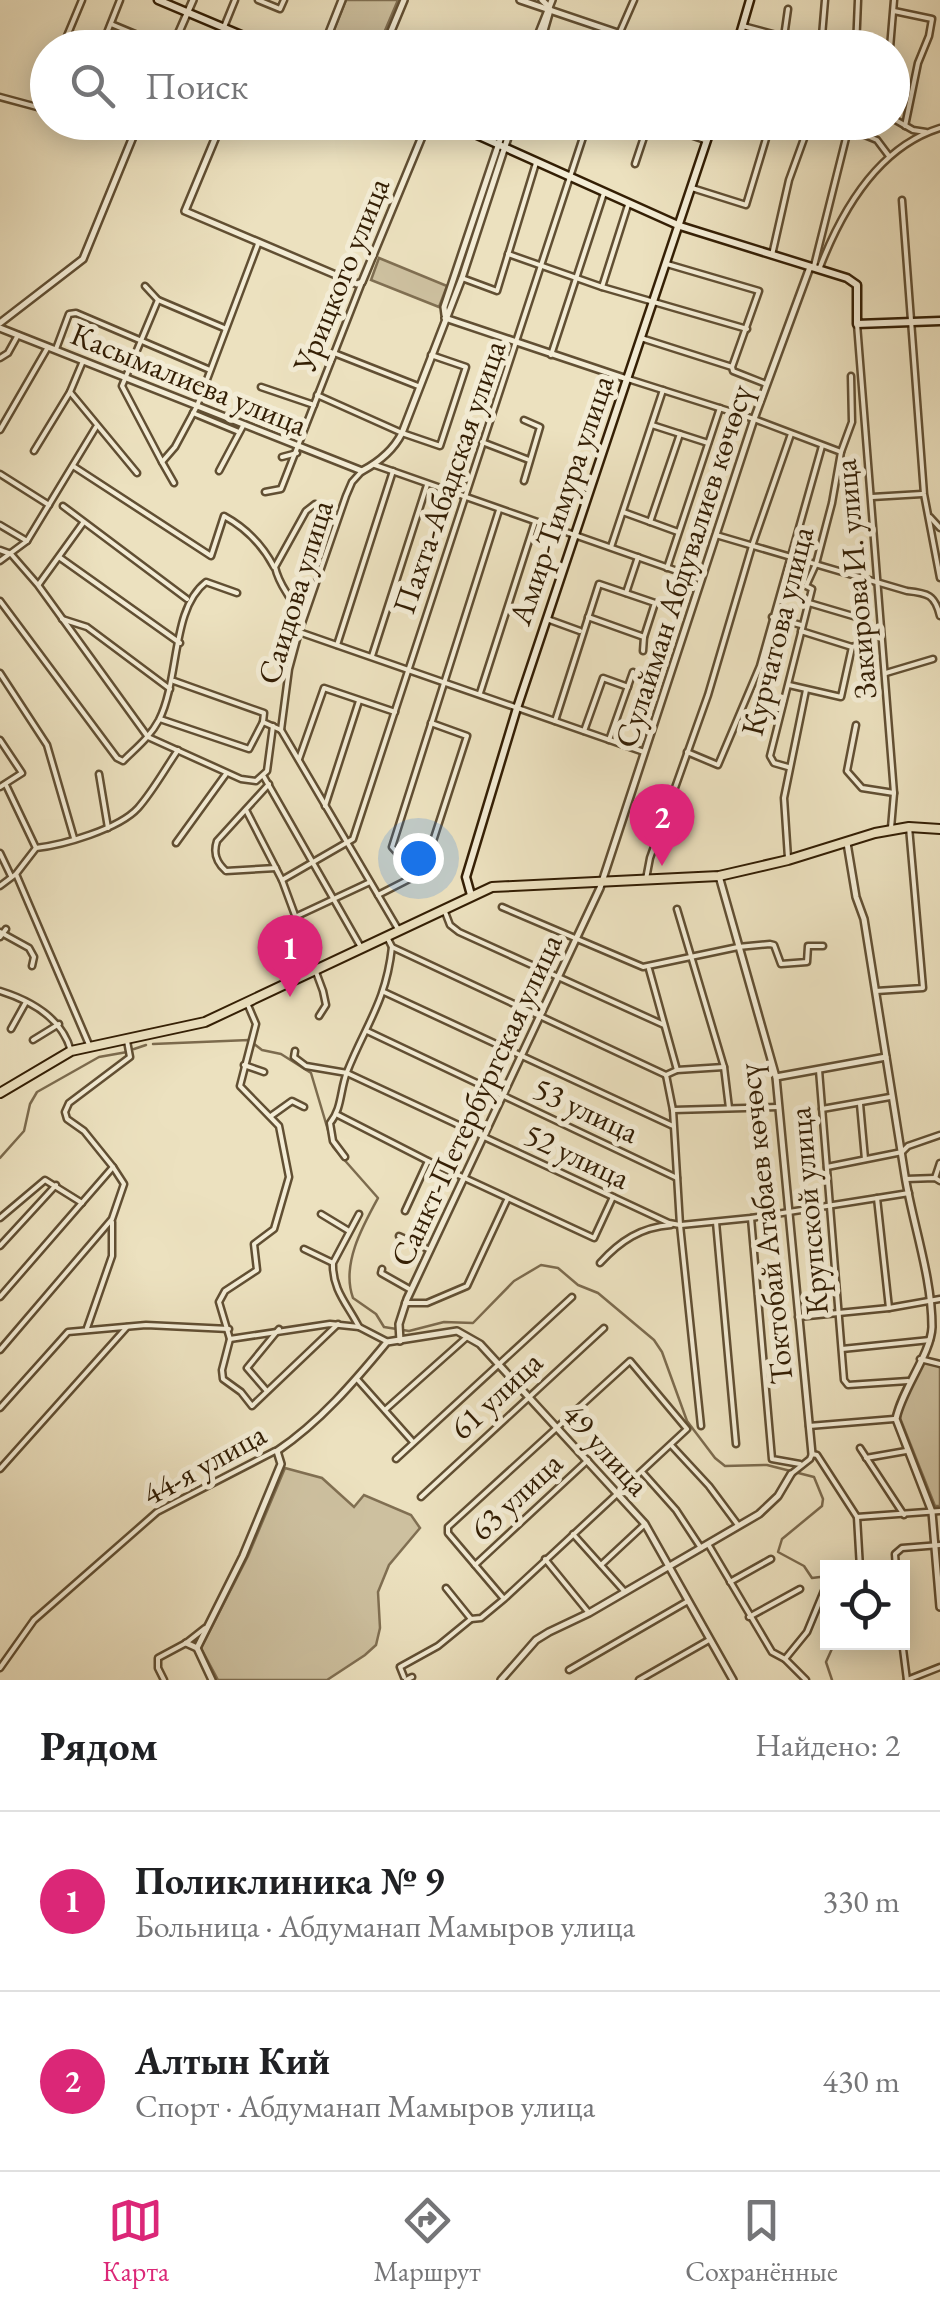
<!DOCTYPE html>
<html lang="ru">
<meta charset="utf-8">
<style>
:root{--surface:#fff;--page:#f6f6f6;--text:#202124;--muted:#757577;--line:#e0e0e0;--accent:#db2777}
body{margin:0;font-family:"EB Garamond",serif;background:var(--page);color:var(--text)}
.controls{position:absolute;right:30px;bottom:30px;display:grid;overflow:hidden;border-radius:0px;box-shadow:0 5px 25px #0003}
.controls button{width:90px;height:90px;display:grid;place-items:center;padding:0;border:0;border-bottom:2px solid var(--line);background:var(--surface);color:var(--text);font:50px sans-serif}
.you{position:absolute;left:418px;top:858px;width:35px;height:35px;margin:-25px;border:8px solid #fff;border-radius:50%;background:#1a73e8;box-shadow:0 0 0 15px #1a73e833}
.badge{display:grid;place-items:center;width:65px;height:65px;border-radius:50%;background:var(--accent);color:#fff;font-size:32px;font-weight:700}
.pin{position:absolute;translate:-50% -82px;filter:drop-shadow(0 2px 5px #0008)}
.pin::after{content:'';position:absolute;top:52px;width:35px;height:30px;background:inherit;clip-path:polygon(0 0,100% 0,50% 100%)}
.list{margin:0;padding:0;list-style:none}
h2{display:flex;justify-content:space-between;align-items:center;height:130px;margin:0;padding:0 40px;font-size:42px}
h2 small{font-size:32px;font-weight:400;color:var(--muted)}
.list li{display:grid;grid-template-columns:65px 1fr auto;gap:30px;align-items:center;box-sizing:border-box;height:180px;padding:0 40px;border-top:2px solid var(--line)}
.list b{display:block;font-size:38px;white-space:nowrap}
.list p{margin:0;font-size:32px;white-space:nowrap;color:var(--muted)}
.list em{font-size:32px;font-style:normal;color:var(--muted)}
.icon{flex:none;width:55px;height:55px;fill:none;stroke:currentColor;stroke-width:2;stroke-linecap:round;stroke-linejoin:round}
.map{position:relative;flex:none;width:940px;height:1680px;overflow:hidden}
.search{position:absolute;background:var(--surface);box-shadow:0 5px 25px #0003;left:30px;right:30px;top:30px;height:110px;display:flex;align-items:center;gap:25px;box-sizing:border-box;padding:0 35px;border-radius:55px;color:var(--muted);font-size:38px}
.sheet{height:490px;background:var(--surface)}
nav{display:flex;justify-content:space-around;align-items:center;box-sizing:border-box;height:140px;border-top:2px solid var(--line);background:var(--surface);font-size:28px;color:var(--muted)}
nav a{display:grid;justify-items:center;gap:5px}
nav .on{color:var(--accent)}
.map>svg:first-child{display:block}
.green{fill:#cdc09f;stroke:#806f52;stroke-width:2.5}
.lines{fill:none;stroke-linecap:round;stroke-linejoin:round}
.stream{stroke:#7c6b4e;stroke-width:2.5}
.minor-casing{stroke:#614f33;stroke-width:9}
.tertiary-casing{stroke:#614f33;stroke-width:10}
.secondary-casing{stroke:#331e04;stroke-width:11}
.primary-casing{stroke:#331e04;stroke-width:12}
.minor{stroke:#f3ecd5;stroke-width:4}
.tertiary{stroke:#f3ecd5;stroke-width:5}
.secondary{stroke:#f3ecd5;stroke-width:6}
.primary{stroke:#ece1bf;stroke-width:8}
.labels{text-anchor:middle;stroke-width:10;stroke-linejoin:round;paint-order:stroke}
.street-label{font-size:32px;fill:#331e04;stroke:#f3ecd5}
</style>
<div class="map">
<svg width="940" height="1680" viewBox="0 0 940 1680">
<rect width="100%" height="100%" fill="#ece1bf"/>
<filter id="stains"><feTurbulence type="fractalNoise" baseFrequency=".002" numOctaves="4"/><feColorMatrix values="0 0 0 0 .2 0 0 0 0 .09 0 0 0 0 .02 0 0 0 .5 -.17"/></filter>
<radialGradient id="worn" r=".72"><stop offset=".6" stop-color="#630" stop-opacity="0"/><stop offset="1" stop-color="#630" stop-opacity=".3"/></radialGradient>
<!-- green -->
<g class="green">
<path d="M346,0H398L378,47H327Z"/>
<path d="M379,258L447,286L439,307L371,280Z"/>
<path d="M923,1362L940,1365V1506H935L900,1418L903,1401Z"/>
<path d="M285,1468L322,1478L354,1507L364,1495L411,1515L420,1528L389,1565L378,1592L380,1628L376,1645L365,1655L327,1680H218L201,1648L248,1556Z"/>
</g>
<g class="lines">
<!-- stream -->
<g class="stream">
<path d="M447,307L500,152"/>
<path d="M153,1044L249,1040L262,1050L281,1054L311,1073L333,1147L378,1198C362,1227 341,1265 353,1298L376,1314L384,1327L409,1331L444,1322L473,1323L514,1281L541,1265L558,1268L578,1285L598,1293L654,1340L662,1352L687,1421L715,1458L725,1466L767,1465L814,1477L823,1499L822,1506L782,1539L778,1552L804,1566L812,1578L828,1576"/>
<path d="M134,1049L146,1045"/>
<path d="M0,1158L24,1131L30,1104L37,1092L99,1057L127,1052"/>
<path d="M832,1680L826,1662L835,1642"/>
</g>
<!-- minor casing -->
<g class="minor-casing">
<g id="minor">
<path d="M258,0L280,9L284,0"/>
<path d="M894,11L932,19L929,36L918,63L905,126"/>
<path d="M111,24L135,34L129,48"/>
<path d="M743,26L784,37L788,9"/>
<path d="M224,27L235,0"/>
<path d="M62,48L82,0"/>
<path d="M101,48L120,0"/>
<path d="M613,48L634,0"/>
<path d="M821,48L825,0"/>
<path d="M856,48L858,0"/>
<path d="M890,48L894,0"/>
<path d="M0,97L37,107L48,79"/>
<path d="M892,118L913,130L926,132"/>
<path d="M653,122L705,140"/>
<path d="M833,122L877,140L889,156"/>
<path d="M95,135L100,122"/>
<path d="M635,164L649,122"/>
<path d="M692,188L746,205L771,122"/>
<path d="M902,200L924,494L940,578"/>
<path d="M508,254L602,287L747,329"/>
<path d="M772,255L789,180L810,122"/>
<path d="M667,264L759,291L732,367"/>
<path d="M814,266L848,130"/>
<path d="M820,267C842,210 879,147 940,128"/>
<path d="M462,278L497,291L536,163"/>
<path d="M145,286L158,300L224,328"/>
<path d="M602,287L628,205"/>
<path d="M158,300L122,386L162,462L175,447L197,406L258,244"/>
<path d="M857,324L894,793L891,828"/>
<path d="M641,338L732,367L733,371L766,384"/>
<path d="M56,349L69,314L76,313L210,370"/>
<path d="M334,353L418,386"/>
<path d="M551,355L604,193"/>
<path d="M0,358L8,353L18,335"/>
<path d="M628,379L754,419L841,452"/>
<path d="M261,387L314,405"/>
<path d="M70,392L137,473"/>
<path d="M317,395L402,433L440,446L466,367L431,355"/>
<path d="M193,413L239,432"/>
<path d="M524,420L540,427L524,481"/>
<path d="M652,425L708,443"/>
<path d="M0,430L48,347"/>
<path d="M482,442L529,460"/>
<path d="M34,451L70,392L83,361"/>
<path d="M282,457L297,453"/>
<path d="M162,462L174,483"/>
<path d="M375,465L700,579"/>
<path d="M73,466L211,556L224,516C246,528 262,544 274,567"/>
<path d="M219,471L244,424"/>
<path d="M0,474L49,505"/>
<path d="M265,492L281,489L362,282"/>
<path d="M872,497L922,494"/>
<path d="M315,504L306,511L275,567C281,594 298,597 299,632L644,752"/>
<path d="M63,506L187,599"/>
<path d="M623,512L678,532"/>
<path d="M930,517L940,528"/>
<path d="M650,522L680,434"/>
<path d="M0,525L27,541"/>
<path d="M716,535L907,591C928,593 935,595 940,616"/>
<path d="M611,547L663,390"/>
<path d="M0,550L11,554L38,585L148,737L241,779L256,781L267,771L273,726"/>
<path d="M59,557L180,643"/>
<path d="M0,561L27,541L96,427"/>
<path d="M667,568L720,408"/>
<path d="M39,584L83,523"/>
<path d="M626,593L638,557"/>
<path d="M0,601L117,758L123,761C136,748 150,737 159,720C180,678 171,609 206,582L237,593"/>
<path d="M809,603L853,616"/>
<path d="M588,617L644,637"/>
<path d="M772,617L801,625"/>
<path d="M62,619L87,627L170,689"/>
<path d="M547,619L580,631"/>
<path d="M801,631L852,647"/>
<path d="M337,645L393,471"/>
<path d="M372,656L427,485"/>
<path d="M0,673L47,745L74,838"/>
<path d="M886,673L933,659"/>
<path d="M174,681L264,713L263,722L281,730"/>
<path d="M789,685L841,697L852,647L860,644"/>
<path d="M480,693L535,522"/>
<path d="M160,719L249,749L263,722"/>
<path d="M555,721L599,584L655,603L644,637L643,651"/>
<path d="M856,725L847,771L862,788L894,793"/>
<path d="M281,730L289,669L299,632L346,496L352,482L362,471"/>
<path d="M281,730L398,929"/>
<path d="M584,731L603,678L628,687"/>
<path d="M0,740L22,773L0,787"/>
<path d="M609,740L633,672"/>
<path d="M687,752L718,765L760,666L822,446"/>
<path d="M299,759L324,688L395,712"/>
<path d="M788,767L774,763L770,756L812,589L806,586L816,564L832,503L841,452L852,422L851,376"/>
<path d="M99,774L108,828"/>
<path d="M264,777L362,949"/>
<path d="M269,784L217,841C213,853 216,862 226,871L276,868"/>
<path d="M6,785L36,848"/>
<path d="M325,806L359,701"/>
<path d="M246,810L282,880L323,991L326,1005L319,1016"/>
<path d="M176,843L226,774"/>
<path d="M0,853L11,876"/>
<path d="M788,858L784,798L806,690"/>
<path d="M16,874L90,1047"/>
<path d="M417,875L392,847L499,510"/>
<path d="M646,879L650,858L708,695L752,546L791,434"/>
<path d="M282,880L353,839L588,122"/>
<path d="M0,886L16,874L36,848C63,845 119,829 138,808C153,791 165,769 178,750"/>
<path d="M378,895L423,872L467,736L431,723"/>
<path d="M502,907L643,967L738,947L770,944L774,945L781,964L807,962L808,946H823"/>
<path d="M677,909L724,1067L729,1108"/>
<path d="M445,912L450,925L459,932L664,1025"/>
<path d="M295,917L370,882"/>
<path d="M0,932L29,948L34,957L32,966"/>
<path d="M0,937L6,929"/>
<path d="M387,937L392,947L666,1075"/>
<path d="M649,969L677,1070"/>
<path d="M0,991C32,1001 62,1018 71,1051"/>
<path d="M876,991L923,988L909,827"/>
<path d="M384,992L673,1126"/>
<path d="M247,1003L256,1024L240,1086L279,1126L289,1177L274,1229L254,1244L257,1270L225,1291L219,1302L230,1339L222,1370L223,1379L241,1392L252,1406L338,1324"/>
<path d="M11,1029L26,1002"/>
<path d="M367,1031L677,1178"/>
<path d="M33,1040L59,1024"/>
<path d="M295,1051L294,1057L306,1066L347,1073L669,1223L680,1225"/>
<path d="M244,1065L264,1072"/>
<path d="M819,1070L844,1380L848,1385L908,1381"/>
<path d="M666,1075L673,1110L680,1225L701,1426"/>
<path d="M666,1075L677,1070L724,1067"/>
<path d="M860,1104L865,1159"/>
<path d="M822,1109L890,1097"/>
<path d="M673,1110L778,1107"/>
<path d="M338,1115L428,1161L594,1238L613,1197"/>
<path d="M271,1116L292,1101L304,1107"/>
<path d="M345,1157L333,1141L330,1123C342,1109 340,1090 347,1072C366,1024 386,1002 392,947"/>
<path d="M827,1167L902,1152L908,1146L940,1135"/>
<path d="M935,1178L940,1163"/>
<path d="M906,1179L935,1178L940,1181"/>
<path d="M877,1198L889,1308"/>
<path d="M405,1211L428,1161"/>
<path d="M321,1214L349,1231"/>
<path d="M359,1214L333,1263C332,1290 348,1305 359,1327"/>
<path d="M0,1218L45,1180L82,1203"/>
<path d="M751,1218L772,1459L800,1464"/>
<path d="M716,1222L736,1444"/>
<path d="M681,1225L751,1218L909,1193"/>
<path d="M399,1236L430,1250"/>
<path d="M0,1246L56,1185"/>
<path d="M304,1249L331,1262"/>
<path d="M600,1263C620,1241 641,1227 671,1225"/>
<path d="M382,1269L381,1273L411,1290"/>
<path d="M0,1297L113,1167L84,1131L67,1119L65,1112L69,1103L130,1057L127,1041"/>
<path d="M405,1303H427L467,1286L507,1200"/>
<path d="M798,1317L889,1308L940,1299"/>
<path d="M87,1328L112,1256V1222"/>
<path d="M230,1339L330,1324L359,1327L386,1341"/>
<path d="M842,1349L930,1340"/>
<path d="M0,1350L112,1219L124,1184L113,1167"/>
<path d="M920,1359L940,1364"/>
<path d="M357,1379L413,1442"/>
<path d="M266,1390L247,1368L279,1329"/>
<path d="M0,1408L68,1332L146,1325L229,1329"/>
<path d="M385,1410L467,1337"/>
<path d="M809,1426L894,1419"/>
<path d="M671,1445L709,1486L738,1525"/>
<path d="M860,1448L904,1515"/>
<path d="M866,1458L906,1451"/>
<path d="M396,1459L572,1297"/>
<path d="M0,1469L127,1327"/>
<path d="M643,1473L676,1510L701,1548"/>
<path d="M791,1474L810,1459L812,1454L817,1455L857,1517L860,1568"/>
<path d="M421,1497L604,1328"/>
<path d="M857,1517L940,1511"/>
<path d="M573,1534L625,1592"/>
<path d="M708,1544L772,1652L785,1659L806,1680"/>
<path d="M545,1559L589,1613"/>
<path d="M475,1565L588,1460"/>
<path d="M601,1565L645,1524"/>
<path d="M896,1568L895,1554L902,1548L940,1545"/>
<path d="M730,1582L771,1559"/>
<path d="M446,1588L471,1619L481,1618L504,1599L687,1429L630,1361L448,1527V1533L504,1599"/>
<path d="M749,1617L800,1589"/>
<path d="M902,1641L907,1680"/>
<path d="M785,1659L807,1632L826,1586"/>
<path d="M0,1668L34,1620L157,1512L275,1451"/>
<path d="M569,1670L688,1601"/>
<path d="M404,1677L400,1667L438,1646L471,1619"/>
<path d="M164,1680L158,1668V1658L186,1643L205,1628"/>
<path d="M406,1680L412,1677"/>
<path d="M639,1680L709,1640"/>
<path d="M907,1680L940,1667"/>
</g>
</g>
<!-- tertiary casing -->
<g class="tertiary-casing">
<g id="tertiary">
<path d="M520,0L662,48"/>
<path d="M542,0L549,7"/>
<path d="M172,48L193,0"/>
<path d="M323,48L342,0"/>
<path d="M384,48L404,0"/>
<path d="M533,48L552,0"/>
<path d="M539,48L550,10"/>
<path d="M222,122L185,211L357,284L362,282L428,122"/>
<path d="M445,315L444,307L506,122"/>
<path d="M445,318L627,379"/>
<path d="M0,323L83,259L139,122"/>
<path d="M0,328L362,471C379,462 393,451 402,433L462,278L513,122"/>
<path d="M847,843L856,897L864,919C878,1005 891,1090 905,1176C913,1225 932,1277 932,1327C931,1354 902,1389 896,1419L932,1512L940,1607"/>
<path d="M719,876L776,1077L812,1454"/>
<path d="M776,1077L886,1057"/>
<path d="M400,1341L399,1324L407,1299L600,888L754,419L810,267"/>
<path d="M186,1643L197,1648L212,1680"/>
<path d="M197,1648L243,1556L281,1464L277,1451C320,1422 354,1382 387,1342L457,1331L480,1344L645,1524L733,1680"/>
<path d="M501,1680L536,1640L549,1632L589,1613L759,1514L778,1496L791,1474"/>
</g>
</g>
<!-- secondary casing -->
<g class="secondary-casing">
<g id="secondary">
<path d="M158,0L272,48"/>
<path d="M736,48L750,0"/>
<path d="M448,122L680,226L847,278L857,285V324L940,321"/>
<path d="M471,895L466,877L517,708L713,122"/>
</g>
</g>
<!-- primary casing -->
<g class="primary-casing">
<path id="primary" d="M0,1093L71,1051L205,1022L492,887L719,876L788,860L875,833L909,827L940,829"/>
</g>
<!-- minor -->
<use href="#minor" class="minor"/>
<!-- tertiary -->
<use href="#tertiary" class="tertiary"/>
<!-- secondary -->
<use href="#secondary" class="secondary"/>
<!-- primary -->
<use href="#primary" class="primary"/>
</g>
<g class="labels">
<!-- street labels -->
<g class="street-label">
<text transform="translate(341 275) rotate(-68)" y="11">Урицкого улица</text>
<text transform="translate(189 379) rotate(22)" y="11">Касымалиева улица</text>
<text transform="translate(449 477) rotate(-71)" y="11">Пахта-Абадская улица</text>
<text transform="translate(561 500) rotate(-71)" y="11">Амир-Тимура улица</text>
<text transform="translate(683 566) rotate(-72)" y="11">Сулайман Абдувалиев көчөсү</text>
<text transform="translate(855 579) rotate(-95)" y="11">Закирова И. улица</text>
<text transform="translate(295 592) rotate(-73)" y="11">Саидова улица</text>
<text transform="translate(777 631) rotate(-76)" y="11">Курчатова улица</text>
<text transform="translate(476 1100) rotate(-65)" y="11">Санкт-Петербургская улица</text>
<text transform="translate(586 1110) rotate(25)" y="11">53 улица</text>
<text transform="translate(577 1156) rotate(25)" y="11">52 улица</text>
<text transform="translate(808 1211) rotate(-95)" y="11">Крупской улица</text>
<text transform="translate(765 1224) rotate(-96)" y="11">Токтобай Атабаев көчөсү</text>
<text transform="translate(496 1395) rotate(-43)" y="11">61 улица</text>
<text transform="translate(606 1449) rotate(48)" y="11">49 улица</text>
<text transform="translate(204 1464) rotate(-29)" y="11">44-я улица</text>
<text transform="translate(516 1496) rotate(-43)" y="11">63 улица</text>
</g>
</g>
<rect width="100%" height="100%" filter="url(#stains)"/>
<rect width="100%" height="100%" fill="url(#worn)"/>
</svg>
<div class="controls">
<button><svg class="icon" aria-label="locate" viewBox="0 0 24 24"><circle cx="12" cy="12" r="6"/><path d="M12 2v4M12 18v4M2 12h4M18 12h4"/></svg></button>
</div>
<div class="you"></div>
<div class="pin badge" style="left:290px;top:997px">1</div>
<div class="pin badge" style="left:662px;top:866px">2</div>
<div class="search"><svg class="icon" aria-label="search" viewBox="0 0 24 24"><circle cx="10" cy="10" r="6"/><path d="M15 15l6 6"/></svg>Поиск</div>
</div>
<section class="sheet">
<h2>Рядом<small>Найдено: 2</small></h2>
<ul class="list">
<li><span class="badge">1</span><div><b>Поликлиника № 9</b><p>Больница · Абдуманап Мамыров улица</p></div><em>330 m</em></li>
<li><span class="badge">2</span><div><b>Алтын Кий</b><p>Спорт · Абдуманап Мамыров улица</p></div><em>430 m</em></li>
</ul>
</section>
<nav>
<a class="on"><svg class="icon" aria-label="map" viewBox="0 0 24 24"><path d="M3 6l6-2 6 2 6-2v14l-6 2-6-2-6 2zM9 4v14M15 6v14"/></svg>Карта</a>
<a><svg class="icon" aria-label="directions" viewBox="0 0 24 24"><path d="M12 3l9 9-9 9-9-9zM9 14v-3h6M13 9l2 2-2 2"/></svg>Маршрут</a>
<a><svg class="icon" aria-label="saved" viewBox="0 0 24 24"><path d="M7 4h10v16l-5-4-5 4z"/></svg>Сохранённые</a>
</nav>
